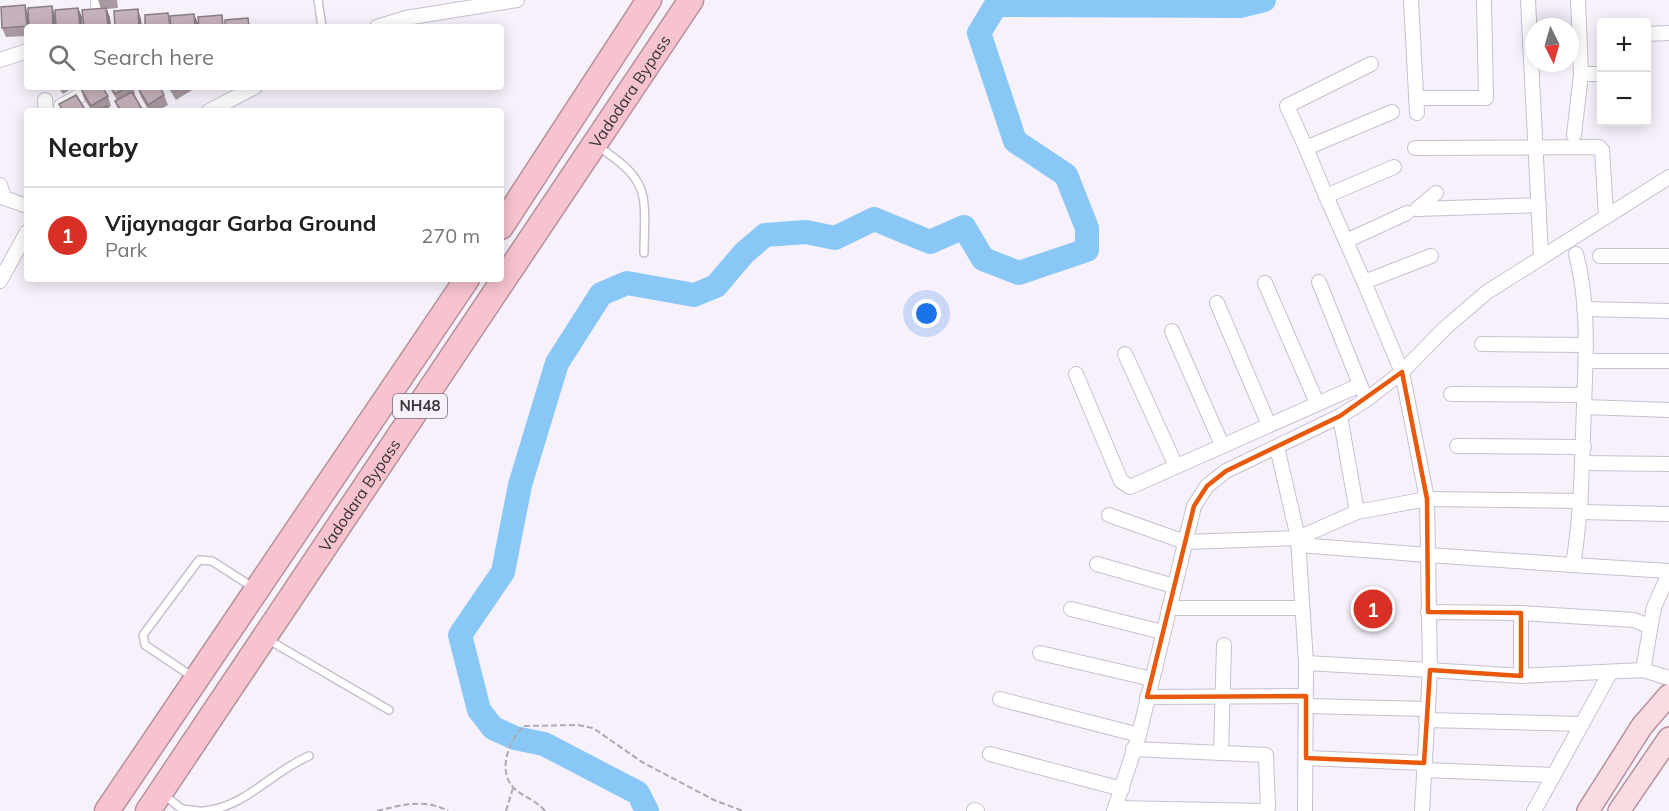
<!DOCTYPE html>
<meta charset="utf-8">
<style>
:root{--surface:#fff;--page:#f2f2f2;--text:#202124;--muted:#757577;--line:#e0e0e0;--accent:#d93025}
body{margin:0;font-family:Mulish,sans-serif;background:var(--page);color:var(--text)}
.controls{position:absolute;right:18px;top:18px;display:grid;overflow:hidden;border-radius:6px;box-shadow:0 3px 15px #0003}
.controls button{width:54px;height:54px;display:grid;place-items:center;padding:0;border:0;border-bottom:2px solid var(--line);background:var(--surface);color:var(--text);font:30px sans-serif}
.compass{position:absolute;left:1525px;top:18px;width:54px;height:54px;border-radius:50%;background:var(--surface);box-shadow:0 3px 15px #0003;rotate:175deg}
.you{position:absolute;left:927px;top:314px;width:21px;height:21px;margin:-15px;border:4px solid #fff;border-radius:50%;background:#1a73e8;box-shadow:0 0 0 9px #1a73e833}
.badge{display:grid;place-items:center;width:39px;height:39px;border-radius:50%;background:var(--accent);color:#fff;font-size:20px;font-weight:700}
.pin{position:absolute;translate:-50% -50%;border:3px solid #fff;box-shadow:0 2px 6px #0006}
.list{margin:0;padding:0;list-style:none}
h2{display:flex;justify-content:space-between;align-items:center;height:78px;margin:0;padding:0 24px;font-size:26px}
h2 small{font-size:20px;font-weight:400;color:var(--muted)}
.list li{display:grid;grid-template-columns:39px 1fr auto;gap:18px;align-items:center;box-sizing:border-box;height:96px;padding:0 24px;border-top:2px solid var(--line)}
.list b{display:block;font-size:22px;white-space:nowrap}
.list p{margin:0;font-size:20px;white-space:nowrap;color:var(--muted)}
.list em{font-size:20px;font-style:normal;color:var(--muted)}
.icon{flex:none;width:33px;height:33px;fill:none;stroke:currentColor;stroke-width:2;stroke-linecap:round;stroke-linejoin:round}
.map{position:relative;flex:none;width:1669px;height:811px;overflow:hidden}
.search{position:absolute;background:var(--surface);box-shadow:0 3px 15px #0003;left:24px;top:24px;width:480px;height:66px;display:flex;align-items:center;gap:15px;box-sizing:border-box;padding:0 21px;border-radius:6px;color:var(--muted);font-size:22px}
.panel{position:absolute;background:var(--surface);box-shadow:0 3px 15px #0003;left:24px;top:108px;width:480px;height:174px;border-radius:6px}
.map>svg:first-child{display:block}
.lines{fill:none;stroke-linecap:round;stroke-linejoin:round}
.river{stroke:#89c7f7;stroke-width:24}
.lane-casing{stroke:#c8bfd0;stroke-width:10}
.street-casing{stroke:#c8bfd0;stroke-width:16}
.primary-casing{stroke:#b4919b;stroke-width:24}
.highway-casing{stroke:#b4919b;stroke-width:27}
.path{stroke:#ada8b2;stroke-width:2;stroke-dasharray:6 3;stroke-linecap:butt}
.lane{stroke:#fff;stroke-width:7}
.street{stroke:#fff;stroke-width:14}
.primary{stroke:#fadbe2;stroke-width:21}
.highway{stroke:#f7c3ce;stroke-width:24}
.wall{fill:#aa99a2}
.shaded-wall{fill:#8b7d84}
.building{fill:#c6b2bc;stroke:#8b7d84;stroke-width:1.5}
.marked{fill:none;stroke:#e8590c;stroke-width:4.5;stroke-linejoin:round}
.labels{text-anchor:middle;stroke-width:4.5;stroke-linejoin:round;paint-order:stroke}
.shield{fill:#f7f1fc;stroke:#726d76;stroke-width:1.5}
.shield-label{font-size:15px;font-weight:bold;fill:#39353c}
.street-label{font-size:16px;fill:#39353c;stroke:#f7f1fc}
</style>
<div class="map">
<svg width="1669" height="811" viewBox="0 0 1669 811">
<rect width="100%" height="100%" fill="#f7f1fc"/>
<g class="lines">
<!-- river -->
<path class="river" d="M647,811L638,793L544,744L515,738L493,728L479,710L460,635L503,572L520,485L557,363L601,294L627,283L694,295L716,286L744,253L765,235L806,232L835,238L874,219L930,242L964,227L983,259L1019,273L1087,250V228L1066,175L1015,141L979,33L996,5L1240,6L1264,0"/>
<!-- lane casing -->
<g class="lane-casing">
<g id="lane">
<path d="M318,0L322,27"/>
<path d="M597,146C651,181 645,193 644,253"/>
<path d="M267,639L389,710"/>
<path d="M193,677L145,645L143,635L199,560L212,561L254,588"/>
<path d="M163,794L184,811"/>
<path d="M183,809L199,811"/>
<path d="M204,811C246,807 271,772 309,756"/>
</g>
</g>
<!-- street casing -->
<g class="street-casing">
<g id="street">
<path d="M98,0L99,17"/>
<path d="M1411,0L1417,113"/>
<path d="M1528,0L1541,256"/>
<path d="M1578,0L1581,74H1602"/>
<path d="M377,27L406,18L517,0"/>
<path d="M1646,34L1669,33"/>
<path d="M0,60L27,51"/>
<path d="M1416,98H1486L1484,0"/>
<path d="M45,100L46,111"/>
<path d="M61,106L96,87"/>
<path d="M209,111L255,87"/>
<path d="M1574,135L1581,74"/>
<path d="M1306,148L1287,106L1371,64"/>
<path d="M1415,148L1599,147L1602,150L1606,216"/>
<path d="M0,185L4,198L27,206"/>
<path d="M1326,196L1306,148L1392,112"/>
<path d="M1417,209L1539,205"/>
<path d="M1417,209L1436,193"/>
<path d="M1346,241L1326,196L1394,167"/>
<path d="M1600,256H1669"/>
<path d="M0,281L27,232"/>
<path d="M1319,282L1363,392"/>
<path d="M1364,282L1346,241L1407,213"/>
<path d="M1265,283L1317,403"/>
<path d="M1217,303L1269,425"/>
<path d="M1584,309L1669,311"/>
<path d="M1172,331L1222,445"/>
<path d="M1482,344L1586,345"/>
<path d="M1125,354L1176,466"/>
<path d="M1586,361H1669"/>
<path d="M1076,374L1121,481L1130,487L1360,385"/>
<path d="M1451,394L1584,395"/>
<path d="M1584,407L1669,410"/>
<path d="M1340,416L1357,512L1427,499L1581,501"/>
<path d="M1457,446L1584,447"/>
<path d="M1277,447L1298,538L1357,512"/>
<path d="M1583,463L1669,464"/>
<path d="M1581,512L1669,514"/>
<path d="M1109,515L1185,542L1298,538L1306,663"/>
<path d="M1299,545L1428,555L1427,499L1402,372L1364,282L1431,256"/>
<path d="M1097,564L1174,586"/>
<path d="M1573,565L1669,571"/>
<path d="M1169,608H1301"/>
<path d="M1071,609L1162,632"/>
<path d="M1428,612L1521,613L1634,620L1649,626"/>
<path d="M1521,613V676"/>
<path d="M1040,653L1152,679"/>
<path d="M1643,670L1654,607L1669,574"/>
<path d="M1147,697L1305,696"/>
<path d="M1000,699L1139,735"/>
<path d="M1306,706L1427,709"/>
<path d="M1426,720L1582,724"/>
<path d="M1221,753L1224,645"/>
<path d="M990,754L1122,789"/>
<path d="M1306,758L1424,763"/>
<path d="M1424,770L1553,775"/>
<path d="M1116,808L1264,811L1268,808L1266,755L1133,749"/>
<path d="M974,810L977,811"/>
<path d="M1114,811L1139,735L1194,506L1207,486L1226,471L1340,416L1366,400L1402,372L1445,328L1487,292L1669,177"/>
<path d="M1305,811L1306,663L1430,670L1428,555L1573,565C1582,511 1582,459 1584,405C1586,354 1589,303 1576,254"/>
<path d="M1422,811L1430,670L1521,676L1643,670L1669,678"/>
<path d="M1534,811L1610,673"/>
</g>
</g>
<!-- primary casing -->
<g class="primary-casing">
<g id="primary">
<path d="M1588,811L1642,726L1669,695"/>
<path d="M1619,811L1669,738"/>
</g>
</g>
<!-- highway casing -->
<g class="highway-casing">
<g id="highway">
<path d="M501,227L649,0"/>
<path d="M107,811L467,279"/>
<path id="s1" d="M148,811L691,0"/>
</g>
</g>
<!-- path -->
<g class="path">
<path d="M377,811C402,805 424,798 448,811"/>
<path d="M506,811L513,788"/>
<path d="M545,811C536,800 525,798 515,789C496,772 509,740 524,726L578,725L593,728L642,762L714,800L743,811"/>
</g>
<!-- lane -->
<use href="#lane" class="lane"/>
<!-- street -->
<use href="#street" class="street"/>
<!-- primary -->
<use href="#primary" class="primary"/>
<!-- highway -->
<use href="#highway" class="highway"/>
</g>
<!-- wall -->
<g class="wall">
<path d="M98,0H117L118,8L107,9L110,18L111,27H84L101,9Z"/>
<path d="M25,5L28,14L55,15L78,8L82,17L27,27V36L6,37L2,28Z"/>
<path d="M58,87H74L63,94Z"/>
<path d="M109,87H133L135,94L134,95L143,111H119L115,101L117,100Z"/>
<path d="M168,87H191L192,90L176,100Z"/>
<path d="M138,88L164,95L168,105L157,111H149L141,97Z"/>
<path d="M81,89L108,96L111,106L108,108L109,111H92L84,99Z"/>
</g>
<!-- shaded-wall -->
<g class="shaded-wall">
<path d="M25,5L28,15L29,27H27V26Z"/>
<path d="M52,6L55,15L56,27H53Z"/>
<path d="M78,8L82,17L83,27H80Z"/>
<path d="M106,8L110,18L111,27H108Z"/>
<path d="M138,9L141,19L142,27H139Z"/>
<path d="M194,14L198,23V27H195Z"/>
</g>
<!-- building -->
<g class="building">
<path d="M25,5L27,26L2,28L1,7Z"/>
<path d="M52,6L53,27H29L28,8Z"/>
<path d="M78,8L80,27H56L55,10Z"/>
<path d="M106,8L108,27H84L82,10Z"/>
<path d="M138,9L139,27H115L114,11Z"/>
<path d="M168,13L170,27H145V15Z"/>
<path d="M194,14L195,27H171L170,16Z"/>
<path d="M222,15L223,27H199L198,17Z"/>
<path d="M248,18L249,27H225V20Z"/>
<path d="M85,87H102L108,96L91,106L81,89Z"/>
<path d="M111,87H127L115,94Z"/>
<path d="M139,87H160L164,95L148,105L138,88Z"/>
<path d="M132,92L142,109L138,111H121L115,101Z"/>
<path d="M76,95L86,111H63L59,104Z"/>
<path d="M107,106L109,111H98Z"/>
</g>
<!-- marked area -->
<path class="marked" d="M1402,372L1427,499L1428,612L1521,613V676L1430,670L1424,763L1306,758V696L1147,697L1194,506L1207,486L1226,471L1340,416Z"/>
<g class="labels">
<!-- shield labels -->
<rect class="shield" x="393" y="394" width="54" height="24" rx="4.5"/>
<g class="shield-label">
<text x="420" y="411">NH48</text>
</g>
<!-- street labels -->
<g class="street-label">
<text dy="6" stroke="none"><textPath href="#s1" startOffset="866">Vadodara Bypass</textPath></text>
<text dy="6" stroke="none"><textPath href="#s1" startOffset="380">Vadodara Bypass</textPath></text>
</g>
</g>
</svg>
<div class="controls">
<button>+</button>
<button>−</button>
</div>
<svg class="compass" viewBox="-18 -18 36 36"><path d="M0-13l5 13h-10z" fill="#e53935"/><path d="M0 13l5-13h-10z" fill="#757577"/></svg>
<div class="you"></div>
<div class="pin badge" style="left:1373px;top:609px">1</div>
<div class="search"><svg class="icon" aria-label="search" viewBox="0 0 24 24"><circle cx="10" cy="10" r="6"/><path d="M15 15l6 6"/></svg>Search here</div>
<section class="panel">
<h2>Nearby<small></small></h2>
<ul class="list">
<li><span class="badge">1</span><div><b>Vijaynagar Garba Ground</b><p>Park</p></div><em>270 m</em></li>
</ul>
</section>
</div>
